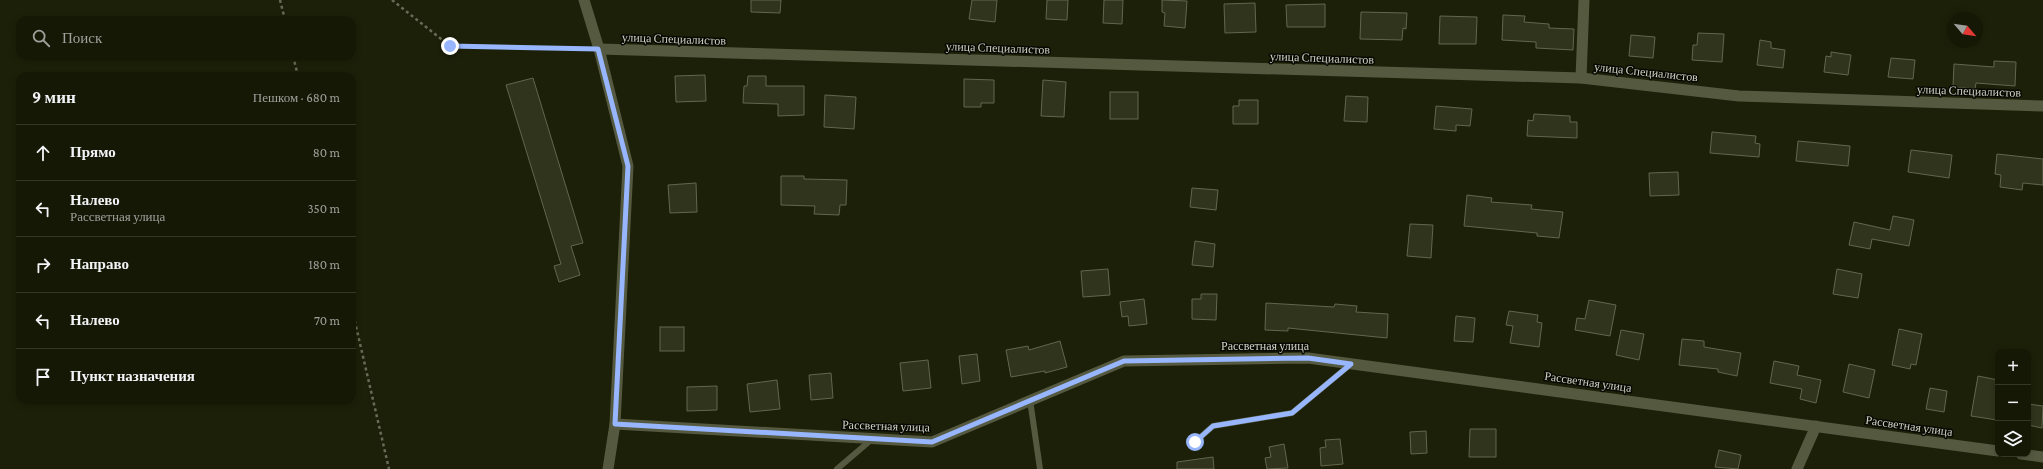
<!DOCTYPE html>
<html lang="ru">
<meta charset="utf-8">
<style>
:root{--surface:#161806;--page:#232514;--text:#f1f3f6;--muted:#9ea09b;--line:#353728}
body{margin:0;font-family:"Crimson Pro",serif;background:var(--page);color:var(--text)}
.controls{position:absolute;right:12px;bottom:12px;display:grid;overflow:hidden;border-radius:8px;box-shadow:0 2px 6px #0003}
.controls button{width:36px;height:36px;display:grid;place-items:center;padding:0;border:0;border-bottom:1px solid var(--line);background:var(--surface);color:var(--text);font:20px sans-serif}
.compass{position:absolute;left:1947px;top:12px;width:36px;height:36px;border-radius:50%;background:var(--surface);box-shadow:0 2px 6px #0003;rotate:119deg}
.stop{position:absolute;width:12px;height:12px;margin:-9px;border:3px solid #97b6fd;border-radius:50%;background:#fff}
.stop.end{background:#97b6fd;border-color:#fff;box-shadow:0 1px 4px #0008}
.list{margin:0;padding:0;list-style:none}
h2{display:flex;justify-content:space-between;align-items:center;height:52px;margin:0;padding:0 16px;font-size:17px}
h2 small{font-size:13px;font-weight:400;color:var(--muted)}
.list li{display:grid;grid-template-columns:26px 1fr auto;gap:12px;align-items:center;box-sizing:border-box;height:56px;padding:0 16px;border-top:1px solid var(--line)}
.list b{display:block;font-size:15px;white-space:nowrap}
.list p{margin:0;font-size:13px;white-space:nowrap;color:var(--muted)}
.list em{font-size:13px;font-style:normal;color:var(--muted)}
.icon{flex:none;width:22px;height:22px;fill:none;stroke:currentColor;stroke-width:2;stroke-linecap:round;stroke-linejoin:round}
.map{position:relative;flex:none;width:2043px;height:469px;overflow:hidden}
.search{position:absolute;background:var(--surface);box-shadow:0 2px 6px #0003;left:16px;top:16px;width:340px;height:44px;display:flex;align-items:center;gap:10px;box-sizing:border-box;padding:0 14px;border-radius:12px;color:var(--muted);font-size:15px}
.panel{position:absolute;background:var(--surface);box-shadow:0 2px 6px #0003;left:16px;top:72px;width:340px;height:332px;border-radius:12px}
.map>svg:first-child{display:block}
.building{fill:#31341c;stroke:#62664c}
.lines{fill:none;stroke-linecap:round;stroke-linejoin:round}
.path{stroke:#686b58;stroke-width:2.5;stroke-dasharray:3 3;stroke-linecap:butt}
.service{stroke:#555940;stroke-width:6}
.minor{stroke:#555940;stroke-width:11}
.route{stroke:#97b6fd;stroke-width:5}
.labels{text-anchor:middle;stroke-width:3;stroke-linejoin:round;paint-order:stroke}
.street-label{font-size:12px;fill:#d1d4c6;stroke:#070902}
</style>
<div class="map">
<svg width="2043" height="469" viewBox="0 0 2043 469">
<rect width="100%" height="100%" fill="#1d2008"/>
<!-- building -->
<g class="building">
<path d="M751,0H781L780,13L751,12Z"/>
<path d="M972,0H997L995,22L969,19Z"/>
<path d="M1047,0H1068L1067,20L1046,19Z"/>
<path d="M1104,0H1123L1122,24L1103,23Z"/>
<path d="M1162,0L1187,1L1185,28L1164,26L1165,13L1162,12Z"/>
<path d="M1255,3L1256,32L1225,33L1224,4Z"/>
<path d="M1325,4V27H1287L1286,5Z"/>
<path d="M1361,12L1407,13L1406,29L1403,28L1402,40L1360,39Z"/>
<path d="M1503,15L1525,16L1524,22L1549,24V28L1574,29L1573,50L1536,48V42L1502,40Z"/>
<path d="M1440,16L1477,17L1476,44H1439Z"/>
<path d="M1698,33L1724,34L1722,62L1692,60L1693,45H1697Z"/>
<path d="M1631,35L1655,37L1653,58L1629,56Z"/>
<path d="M1760,40L1771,42V48L1785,50L1783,68L1757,65Z"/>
<path d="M1831,52L1851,55L1848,75L1824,72L1826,56L1831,57Z"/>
<path d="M1891,58L1915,60L1913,79L1888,77Z"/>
<path d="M1994,61L2016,62L2015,86L1976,83L1975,89L1953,87L1954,64L1994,67Z"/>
<path d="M705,75L706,101L676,102L675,76Z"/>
<path d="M748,76H766V86H804V115L778,116V104L743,103L744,86H747Z"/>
<path d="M533,78L583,243L571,246L580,275L559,282L554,266L561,264L506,85Z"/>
<path d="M964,79L994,80V103H981V107H964Z"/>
<path d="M1043,80L1066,82L1064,117L1041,116Z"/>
<rect x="1110" y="92" width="28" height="27"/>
<path d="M825,95L856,97L854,129L824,127Z"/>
<path d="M1346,96L1368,97L1367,122L1344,121Z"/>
<path d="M1239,100H1258V124H1233V106H1239Z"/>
<path d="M1436,106L1472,109L1470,126L1456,125V131L1434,129Z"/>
<path d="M1534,114L1570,116V122H1577V138L1527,136L1528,120L1533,121Z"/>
<path d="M1712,132L1756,136L1755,143L1760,144L1759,157L1710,153Z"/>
<path d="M1798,141L1850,146L1848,166L1796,161Z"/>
<path d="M1911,150L1952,155L1949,178L1908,172Z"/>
<path d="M1997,154L2043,159V185L2023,183L2022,190L2000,187L2001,175L1995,174Z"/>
<path d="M1678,172L1679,195L1650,196L1649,173Z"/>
<path d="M781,176H804V179L847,180L846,205H840L839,215L814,214L815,206L781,205Z"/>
<path d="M696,183L697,212L670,213L668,185Z"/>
<path d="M1192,188L1218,190L1216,210L1190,207Z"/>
<path d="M1467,195L1492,198L1491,202L1532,205L1531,209L1563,212L1559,238L1537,236V233L1464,226Z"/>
<path d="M1893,216L1914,220L1909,246L1872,239L1870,249L1849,245L1854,222L1890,230Z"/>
<path d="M1410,224L1433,225L1431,258L1407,256Z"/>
<path d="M1195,241L1215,244L1213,267L1192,265Z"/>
<path d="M1108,269L1110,295L1083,297L1081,271Z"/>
<path d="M1837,269L1862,274L1858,298L1833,294Z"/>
<path d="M1201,294H1217L1216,320L1192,319V299H1201Z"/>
<path d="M1144,299L1147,324L1129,326L1128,316L1122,317L1120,302Z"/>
<path d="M1589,300L1616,305L1610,336L1575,330L1577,318L1585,319Z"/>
<path d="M1266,303L1334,307L1335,304L1357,306L1356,312L1388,314L1387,338L1288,328V331L1265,330Z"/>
<path d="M1509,311L1538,315L1537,322L1542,323L1539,347L1510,343L1513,326L1506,325Z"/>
<path d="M1456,316L1475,318L1473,342L1454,341Z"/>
<rect x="660" y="327" width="24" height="24"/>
<path d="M1899,329L1922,334L1916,365L1911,364L1910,369L1892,365Z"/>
<path d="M1621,330L1644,334L1639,360L1616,355Z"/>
<path d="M1682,339L1704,341V347L1741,353L1737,376L1718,372V369L1679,365Z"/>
<path d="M1060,341L1067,367L1045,373V371L1011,377L1006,350L1028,346L1029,350Z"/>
<path d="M977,354L980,381L962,384L959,356Z"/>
<path d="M928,360L931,388L903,391L900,363Z"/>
<path d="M1774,361L1799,366L1797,375L1821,380L1816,403L1800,399L1802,389L1770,383Z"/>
<path d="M1849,364L1875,370L1869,398L1843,392Z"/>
<path d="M831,373L833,398L811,400L809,375Z"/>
<path d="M1978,376L1998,380L1997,420L1971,416Z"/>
<path d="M777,380L780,409L750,412L747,384Z"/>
<path d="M717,386V410L687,411V387Z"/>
<path d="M1930,388L1947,391L1944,412L1926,409Z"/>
<path d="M2028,404L2043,406L2042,428L2028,425Z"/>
<path d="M1470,429H1496V457H1469Z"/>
<path d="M1426,431L1427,453L1411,454L1410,432Z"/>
<path d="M1340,439L1343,464L1321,466L1320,448L1326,447L1325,440Z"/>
<path d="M1284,444L1288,468L1267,469L1265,458L1271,457L1269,447Z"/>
<path d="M1719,450L1741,455L1738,469L1715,467Z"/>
<path d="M1213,457L1214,469H1177V462Z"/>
</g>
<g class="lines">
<!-- path -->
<g class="path">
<path d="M280,0L285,20"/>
<path d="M392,0L450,46L586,49"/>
<path d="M293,56L298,76"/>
<path d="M352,309L389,469"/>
</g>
<!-- service -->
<g class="service">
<path d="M1030,400L1040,469"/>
<path d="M1195,442L1213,426L1292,413L1351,364"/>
<path d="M837,469L871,440"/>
</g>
<!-- minor -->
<g class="minor">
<path d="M584,0L599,49L628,166L615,424L608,469"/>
<path d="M599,49L1581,78L1739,96L2043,106"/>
<path d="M1581,78L1584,0"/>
<path d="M615,424L932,442L1124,361L1308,358L1998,451"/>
<path d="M2021,454L2043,457"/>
<path d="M1797,469L1816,426"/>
</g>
</g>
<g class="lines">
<!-- route -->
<path class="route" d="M450,46L598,49L628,166L615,424L932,442L1124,361L1308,358L1351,364L1292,413L1213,426L1195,442"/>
</g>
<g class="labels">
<!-- street labels -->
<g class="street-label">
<text transform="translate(674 39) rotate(2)" y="4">улица Специалистов</text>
<text transform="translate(998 48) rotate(2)" y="4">улица Специалистов</text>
<text transform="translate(1322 58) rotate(2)" y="4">улица Специалистов</text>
<text transform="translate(1646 72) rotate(6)" y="4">улица Специалистов</text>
<text transform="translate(1969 91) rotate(2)" y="4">улица Специалистов</text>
<text x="1265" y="350">Рассветная улица</text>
<text transform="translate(1588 382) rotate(8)" y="4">Рассветная улица</text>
<text transform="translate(886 426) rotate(2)" y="4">Рассветная улица</text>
<text transform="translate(1909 426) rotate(8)" y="4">Рассветная улица</text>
</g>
</g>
</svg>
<div class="controls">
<button>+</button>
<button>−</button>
<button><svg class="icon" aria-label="layers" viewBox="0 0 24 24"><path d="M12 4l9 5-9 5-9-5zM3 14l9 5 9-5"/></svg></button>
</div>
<svg class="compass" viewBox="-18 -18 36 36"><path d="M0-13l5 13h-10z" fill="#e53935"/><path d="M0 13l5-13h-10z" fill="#9ea09b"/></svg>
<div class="stop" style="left:1195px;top:442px"></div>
<div class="stop end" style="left:450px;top:46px"></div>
<div class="search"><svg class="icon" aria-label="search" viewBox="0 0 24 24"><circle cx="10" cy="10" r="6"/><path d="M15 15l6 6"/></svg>Поиск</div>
<section class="panel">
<h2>9 мин<small>Пешком · 680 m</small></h2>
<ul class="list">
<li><svg class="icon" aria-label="ahead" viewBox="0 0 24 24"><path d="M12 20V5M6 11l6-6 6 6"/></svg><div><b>Прямо</b></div><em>80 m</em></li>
<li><svg class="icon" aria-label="left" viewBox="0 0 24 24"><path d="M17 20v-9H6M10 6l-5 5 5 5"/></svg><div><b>Налево</b><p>Рассветная улица</p></div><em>350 m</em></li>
<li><svg class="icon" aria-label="right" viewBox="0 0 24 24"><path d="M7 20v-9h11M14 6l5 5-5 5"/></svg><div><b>Направо</b></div><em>180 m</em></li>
<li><svg class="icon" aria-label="left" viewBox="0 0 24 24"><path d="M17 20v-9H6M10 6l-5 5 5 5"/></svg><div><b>Налево</b></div><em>70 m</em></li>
<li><svg class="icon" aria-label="arrive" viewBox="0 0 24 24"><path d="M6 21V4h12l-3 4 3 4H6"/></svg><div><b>Пункт назначения</b></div></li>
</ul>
</section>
</div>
